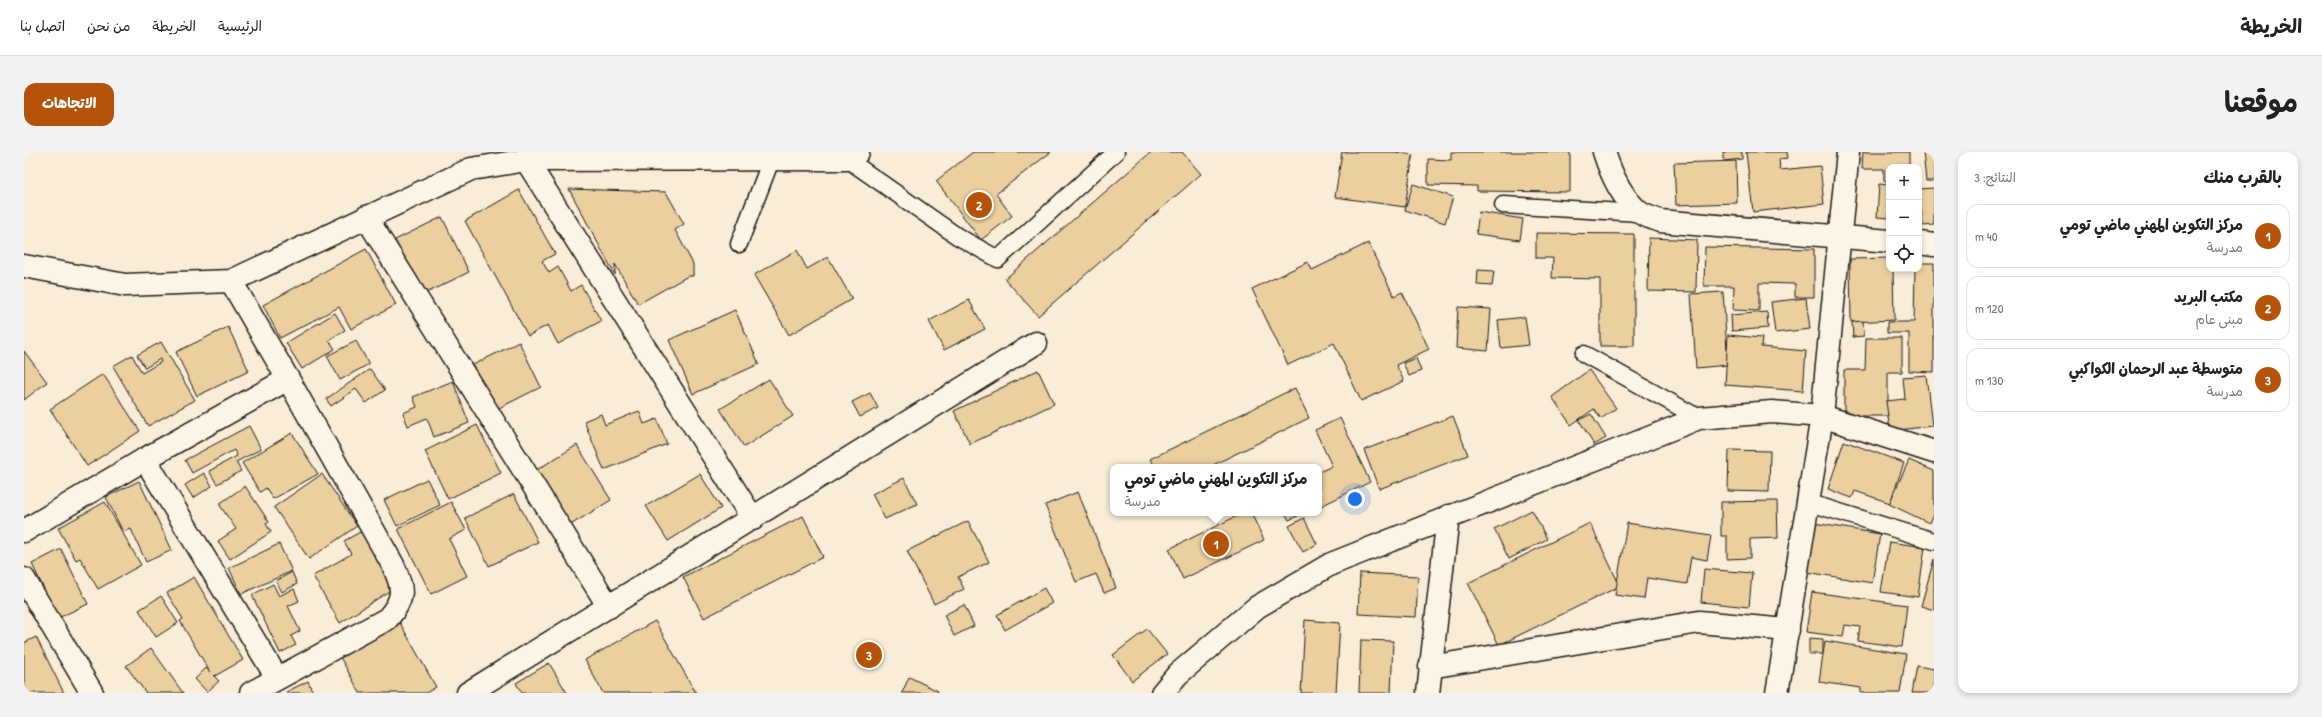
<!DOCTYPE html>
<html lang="ar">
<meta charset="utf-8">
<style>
:root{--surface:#fff;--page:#f2f2f2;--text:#222;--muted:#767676;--line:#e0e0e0;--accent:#b45309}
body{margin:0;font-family:"Patrick Hand","Playpen Sans Arabic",sans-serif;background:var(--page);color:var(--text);direction:rtl}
.controls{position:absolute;right:12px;top:12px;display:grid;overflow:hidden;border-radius:8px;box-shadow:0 2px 6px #0003}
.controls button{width:36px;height:36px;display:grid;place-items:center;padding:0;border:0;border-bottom:1px solid var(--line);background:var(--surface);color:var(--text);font:20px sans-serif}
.you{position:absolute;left:1331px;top:347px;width:14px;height:14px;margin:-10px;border:3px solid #fff;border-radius:50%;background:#1a73e8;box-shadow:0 0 0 6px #1a73e833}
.badge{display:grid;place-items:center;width:26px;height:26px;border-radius:50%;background:var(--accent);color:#fff;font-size:13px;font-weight:700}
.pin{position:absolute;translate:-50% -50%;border:2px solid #fff;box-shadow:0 1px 4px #0006}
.popup{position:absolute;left:1086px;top:312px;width:212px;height:52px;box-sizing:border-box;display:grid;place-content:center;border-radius:8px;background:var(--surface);filter:drop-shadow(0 1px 3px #0005);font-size:13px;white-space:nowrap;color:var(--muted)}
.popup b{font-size:15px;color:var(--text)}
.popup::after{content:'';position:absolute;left:50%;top:100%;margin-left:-8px;border:8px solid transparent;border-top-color:var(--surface)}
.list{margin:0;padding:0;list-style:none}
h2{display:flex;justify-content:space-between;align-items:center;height:52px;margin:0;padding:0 16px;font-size:17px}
h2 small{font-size:13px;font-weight:400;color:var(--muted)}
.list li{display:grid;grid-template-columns:26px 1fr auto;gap:12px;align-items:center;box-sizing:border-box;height:64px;margin:0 8px 8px;padding:0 8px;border:1px solid var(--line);border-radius:12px}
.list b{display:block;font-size:15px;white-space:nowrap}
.list p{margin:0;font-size:13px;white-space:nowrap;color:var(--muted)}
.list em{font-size:13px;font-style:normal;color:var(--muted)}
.icon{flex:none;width:22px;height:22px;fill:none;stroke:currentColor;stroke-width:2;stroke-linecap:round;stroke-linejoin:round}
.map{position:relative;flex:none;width:1910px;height:541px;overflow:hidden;direction:ltr;border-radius:12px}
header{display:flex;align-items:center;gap:24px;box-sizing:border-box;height:56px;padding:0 20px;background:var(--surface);border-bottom:1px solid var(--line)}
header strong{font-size:19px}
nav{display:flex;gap:22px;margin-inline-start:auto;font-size:14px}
.intro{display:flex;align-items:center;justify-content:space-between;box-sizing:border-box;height:96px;padding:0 24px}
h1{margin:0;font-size:28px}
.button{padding:10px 18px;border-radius:12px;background:var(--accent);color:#fff;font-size:14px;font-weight:700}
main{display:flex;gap:24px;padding:0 24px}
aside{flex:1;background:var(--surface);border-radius:12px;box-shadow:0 2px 6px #0003}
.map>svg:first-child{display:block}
.building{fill:#ebcf9f;stroke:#1c1c1c}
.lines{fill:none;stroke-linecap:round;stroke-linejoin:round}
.service-casing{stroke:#1c1c1c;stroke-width:19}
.minor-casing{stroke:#1c1c1c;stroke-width:25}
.tertiary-casing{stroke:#1c1c1c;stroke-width:25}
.secondary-casing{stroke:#1c1c1c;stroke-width:25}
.service{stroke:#fcf5e5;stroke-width:16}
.minor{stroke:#fcf5e5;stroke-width:22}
.tertiary{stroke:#fcf5e5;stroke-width:22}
.secondary{stroke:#fcf5e5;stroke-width:22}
</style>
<header>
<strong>الخريطة</strong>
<nav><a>الرئيسية</a><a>الخريطة</a><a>من نحن</a><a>اتصل بنا</a></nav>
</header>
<div class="intro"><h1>موقعنا</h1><a class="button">الاتجاهات</a></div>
<main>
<aside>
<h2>بالقرب منك<small>النتائج: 3</small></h2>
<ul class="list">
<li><span class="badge">1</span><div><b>مركز التكوين المهني ماضي تومي</b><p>مدرسة</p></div><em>40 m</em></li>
<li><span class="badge">2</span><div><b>مكتب البريد</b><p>مبنى عام</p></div><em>120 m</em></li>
<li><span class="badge">3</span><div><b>متوسطة عبد الرحمان الكواكبي</b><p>مدرسة</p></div><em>130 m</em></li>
</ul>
</aside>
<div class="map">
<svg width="1910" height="541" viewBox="0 0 1910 541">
<rect width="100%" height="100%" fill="#f9edd7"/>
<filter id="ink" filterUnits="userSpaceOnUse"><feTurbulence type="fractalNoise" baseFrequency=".025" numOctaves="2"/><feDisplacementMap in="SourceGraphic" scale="8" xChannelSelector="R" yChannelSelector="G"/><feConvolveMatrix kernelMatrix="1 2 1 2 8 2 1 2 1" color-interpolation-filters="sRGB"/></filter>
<g filter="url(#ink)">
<!-- building -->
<g class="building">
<path d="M949,0H1027L972,42L988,64L957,88L912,29Z"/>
<path d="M1127,0H1158L1177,22L1014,164L981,127Z"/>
<path d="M1318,0H1371L1389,3L1381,55L1311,45Z"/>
<path d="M1427,0H1546V40L1453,39V34L1404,33V7L1427,8Z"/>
<path d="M1699,0H1718V7L1700,9Z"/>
<path d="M1722,0H1763L1764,6L1755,7L1756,18L1796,14L1800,52L1729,60Z"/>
<path d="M1839,0H1885V15H1865V29H1860V17H1838Z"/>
<path d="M1899,0H1910V29H1902Z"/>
<path d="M1712,9L1713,51L1652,53L1650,11Z"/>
<path d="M1389,32L1429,45L1421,71L1381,58Z"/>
<path d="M1855,32L1865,33V66L1853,65Z"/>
<path d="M1910,36V73L1899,74L1895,37Z"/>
<path d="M545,37L642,40L660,72L651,78L669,112V124H664L614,152L591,112V123Z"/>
<path d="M495,38L531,102L518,109L525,121L534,115L547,139L557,133L577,169L534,192L524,173L504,184L441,69Z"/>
<path d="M1455,60L1499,67L1496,88L1452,82Z"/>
<path d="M418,65L445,120L398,143L371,88Z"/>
<path d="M1512,81L1610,82V194H1576V127L1528,126L1529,106H1512Z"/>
<path d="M1625,86L1673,88L1672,140L1624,139Z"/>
<path d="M1344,91L1370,144L1378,140L1405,197L1372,213L1380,229L1337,249L1310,191L1264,213L1228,137L1284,110L1288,118Z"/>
<path d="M1681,95L1790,97V145H1771V132L1735,131V159L1709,158L1710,134H1680Z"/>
<path d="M342,97L372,153L327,177L315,155L256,186L239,153Z"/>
<path d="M773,98L783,117L804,105L828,147L765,183L730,123Z"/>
<path d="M1865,106V117H1869L1870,168L1827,170L1826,107Z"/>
<path d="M1895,111H1910V220L1885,219V181H1863V170H1890L1891,117H1895Z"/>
<path d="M1454,118L1470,119L1468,134L1453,133Z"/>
<path d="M1699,140L1704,213L1672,216L1667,142Z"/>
<path d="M1782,146L1786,177L1751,181L1747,150Z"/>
<path d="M945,148L961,177L920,198L905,169Z"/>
<path d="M1434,155L1467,157L1464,199L1432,196Z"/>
<path d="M711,158L735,212L669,242L645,188Z"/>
<path d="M1743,160L1744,176L1708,179L1707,163Z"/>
<path d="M311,161L321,178L305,188L311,197L278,217L262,191Z"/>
<path d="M1501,165L1505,193L1477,196L1474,168Z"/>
<path d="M1839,169L1840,184L1829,185L1828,170Z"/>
<path d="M204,175L225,219L173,244L152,200Z"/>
<path d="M1704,183L1738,186L1737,195L1782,199L1779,239L1701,233Z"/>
<path d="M1842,186H1878V220H1864V264H1820V218H1841Z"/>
<path d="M332,189L345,212L316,228L303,204Z"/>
<path d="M137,190L171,248L124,274L89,214L108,203L118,221L137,210L136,207L121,216L113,203Z"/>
<path d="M495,190L517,235L471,258L449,213Z"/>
<path d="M0,199L23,230L0,248Z"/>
<path d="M1392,206L1397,219L1385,224L1379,211Z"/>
<path d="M346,217L361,238L342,251L332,237L307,254L302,247Z"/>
<path d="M1014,218L1030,252L946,292L930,259Z"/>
<path d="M1565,218L1592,256L1577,267L1570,257L1547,273L1528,245Z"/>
<path d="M79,222L116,279L63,314L26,257Z"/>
<path d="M1902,223L1908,274L1866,279L1862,249L1881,247L1879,225Z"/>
<path d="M745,227L769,264L720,295L696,257Z"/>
<path d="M429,229L445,271L410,285L403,266L384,274L379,261L393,255L389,245Z"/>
<path d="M1271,236L1285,266L1185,315H1131L1126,307Z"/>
<path d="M846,241L854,256L836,265L828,250Z"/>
<path d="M615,259L620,272L633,267L643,292L580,318L560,269L577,262L581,273Z"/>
<path d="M1567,262L1582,286L1570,293L1555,268Z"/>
<path d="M1429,264L1444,303L1355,337L1340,298Z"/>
<path d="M1316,266L1346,330L1295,355V320L1308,314L1291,278Z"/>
<path d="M453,273L477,321L424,347L401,299Z"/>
<path d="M225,274L237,297L212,310L217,319L193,332L185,319L213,304L210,298L168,321L161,308Z"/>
<path d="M268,281L294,322L249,347L242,336L236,340L218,311Z"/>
<path d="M1820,289L1880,311L1866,351L1831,339L1828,346L1804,337Z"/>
<path d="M553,293L587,348L540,377L506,322Z"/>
<path d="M1705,298L1746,299L1745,340L1704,339Z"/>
<path d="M1885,308L1910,319V359L1905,371L1865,352Z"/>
<path d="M180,321L188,334L169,346L161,333Z"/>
<path d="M298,322L333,374L285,407L250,355Z"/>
<path d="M676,322L697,356L644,389L622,354Z"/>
<path d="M880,326L893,352L861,367L848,342Z"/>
<path d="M403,327L416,353L373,374L360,348Z"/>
<path d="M115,329L148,398L122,410L107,377L99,380L82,345Z"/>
<path d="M221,334L245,370L242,372L247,380L206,407L194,389L212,377L195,352Z"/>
<path d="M1054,340L1092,436L1080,441L1072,422L1052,430L1021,353Z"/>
<path d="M490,342L514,390L465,414L441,366Z"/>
<path d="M1753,349L1754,386L1726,387V406L1703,407V384H1697V350Z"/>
<path d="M81,350L117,413L74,437L56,406L52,408L34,376Z"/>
<path d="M427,350L442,378L425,387L443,424L407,442L374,377Z"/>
<path d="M1508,358L1523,387L1485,407L1470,377Z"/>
<path d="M1219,361H1227L1240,388L1159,427L1145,397Z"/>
<path d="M1261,361H1280L1265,368Z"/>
<path d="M779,364L799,405L680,466L659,425Z"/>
<path d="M1280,366L1293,392L1279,400L1265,374Z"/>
<path d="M944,369L965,410L934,425L940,437L910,452L883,399Z"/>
<path d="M1566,371L1596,434L1475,493L1444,431Z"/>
<path d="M1603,371L1687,384L1683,408L1667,405L1663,432L1623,426L1620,447L1591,443Z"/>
<path d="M1790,371L1856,382L1848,431L1783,420Z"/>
<path d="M338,379L370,436L316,471L289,424L327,402L320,389Z"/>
<path d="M1865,390L1901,395L1894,445L1857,440Z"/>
<path d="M255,392L268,419L217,442L205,416Z"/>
<path d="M37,397L64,452L34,466L8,412Z"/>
<path d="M1910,407V458L1897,454Z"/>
<path d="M1680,417L1728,421L1725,455L1677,450Z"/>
<path d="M268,420L273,432L258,440L252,429Z"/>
<path d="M1336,421L1394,424L1392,465L1334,462Z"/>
<path d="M170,425L219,508L189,525L156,469L159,467L143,441Z"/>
<path d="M249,432L255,444L270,437L275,449L264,454L276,479L267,484L272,493L256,501L228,443Z"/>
<path d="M1020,436L1028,451L981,478L973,463Z"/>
<path d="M1788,440L1883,453L1878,495L1834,489L1836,475L1821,473L1819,485L1782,480Z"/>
<path d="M137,444L154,471L132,485L115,458Z"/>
<path d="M940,453L950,474L930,484L920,463Z"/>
<path d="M1281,468L1316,471L1312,541H1277Z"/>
<path d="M631,469L672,541H579L561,508Z"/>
<path d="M376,471L412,535L402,541H336L316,505Z"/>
<path d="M1123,477L1143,502L1108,529L1089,503Z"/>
<path d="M12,485L40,541H0V491Z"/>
<path d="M1785,486L1799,487V502H1785Z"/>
<path d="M1337,488L1369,489L1367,541H1335Z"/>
<path d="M1801,489L1882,502L1876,541H1837V536L1795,530Z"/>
<path d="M127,496L159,541H122L102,514Z"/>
<path d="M525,511L543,541H498L492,531Z"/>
<path d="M1893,514L1910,517V541H1888Z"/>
<path d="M182,516L195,529L183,540L171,527Z"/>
<path d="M885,525L914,539L913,541H878Z"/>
<path d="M284,529L289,541H262V540Z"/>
</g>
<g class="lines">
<!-- service casing -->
<g class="service-casing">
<g id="service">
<path d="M823,7L933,84L974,107L1092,0"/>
<path d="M1479,53L1616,61"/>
<path d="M715,92L747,8"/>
<path d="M1560,202L1675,266"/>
<path d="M1786,351L1910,389"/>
</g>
</g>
<!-- minor casing -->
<g class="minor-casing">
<g id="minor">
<path d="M1580,0C1587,22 1597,45 1615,60C1620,64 1629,66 1636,69L1865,89"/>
<path d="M502,8L729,367"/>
<path d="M342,65L585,455"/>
<path d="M1895,91L1910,93"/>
<path d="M207,129L264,227"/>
<path d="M1798,264L1910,300"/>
<path d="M121,307L253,526"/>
<path d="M0,379L121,307L264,227L369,413C380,437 381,447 363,467L227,541"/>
<path d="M0,427L68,541"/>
<path d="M1406,515L1675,470L1764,478"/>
<path d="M444,541L1012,191"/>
<path d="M1404,541L1424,364"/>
</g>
</g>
<!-- tertiary casing -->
<g class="tertiary-casing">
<g id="tertiary">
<path d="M1798,264L1824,0"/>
<path d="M1138,541L1154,522L1233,455L1307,412L1675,266L1748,260L1798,264L1753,541"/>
</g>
</g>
<!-- secondary casing -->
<g class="secondary-casing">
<path id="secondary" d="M0,114L101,133L207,129L447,17L502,8L823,7L834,0"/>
</g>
<!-- service -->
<use href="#service" class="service"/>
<!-- minor -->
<use href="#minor" class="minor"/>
<!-- tertiary -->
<use href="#tertiary" class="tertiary"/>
<!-- secondary -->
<use href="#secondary" class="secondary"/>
</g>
</g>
</svg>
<div class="controls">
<button>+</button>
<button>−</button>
<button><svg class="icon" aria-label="locate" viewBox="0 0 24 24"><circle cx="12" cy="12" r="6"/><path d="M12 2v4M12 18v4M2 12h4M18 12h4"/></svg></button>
</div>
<div class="you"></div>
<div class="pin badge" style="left:1192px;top:392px">1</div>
<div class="popup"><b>مركز التكوين المهني ماضي تومي</b>مدرسة</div>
<div class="pin badge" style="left:955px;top:53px">2</div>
<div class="pin badge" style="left:845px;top:503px">3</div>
</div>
</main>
